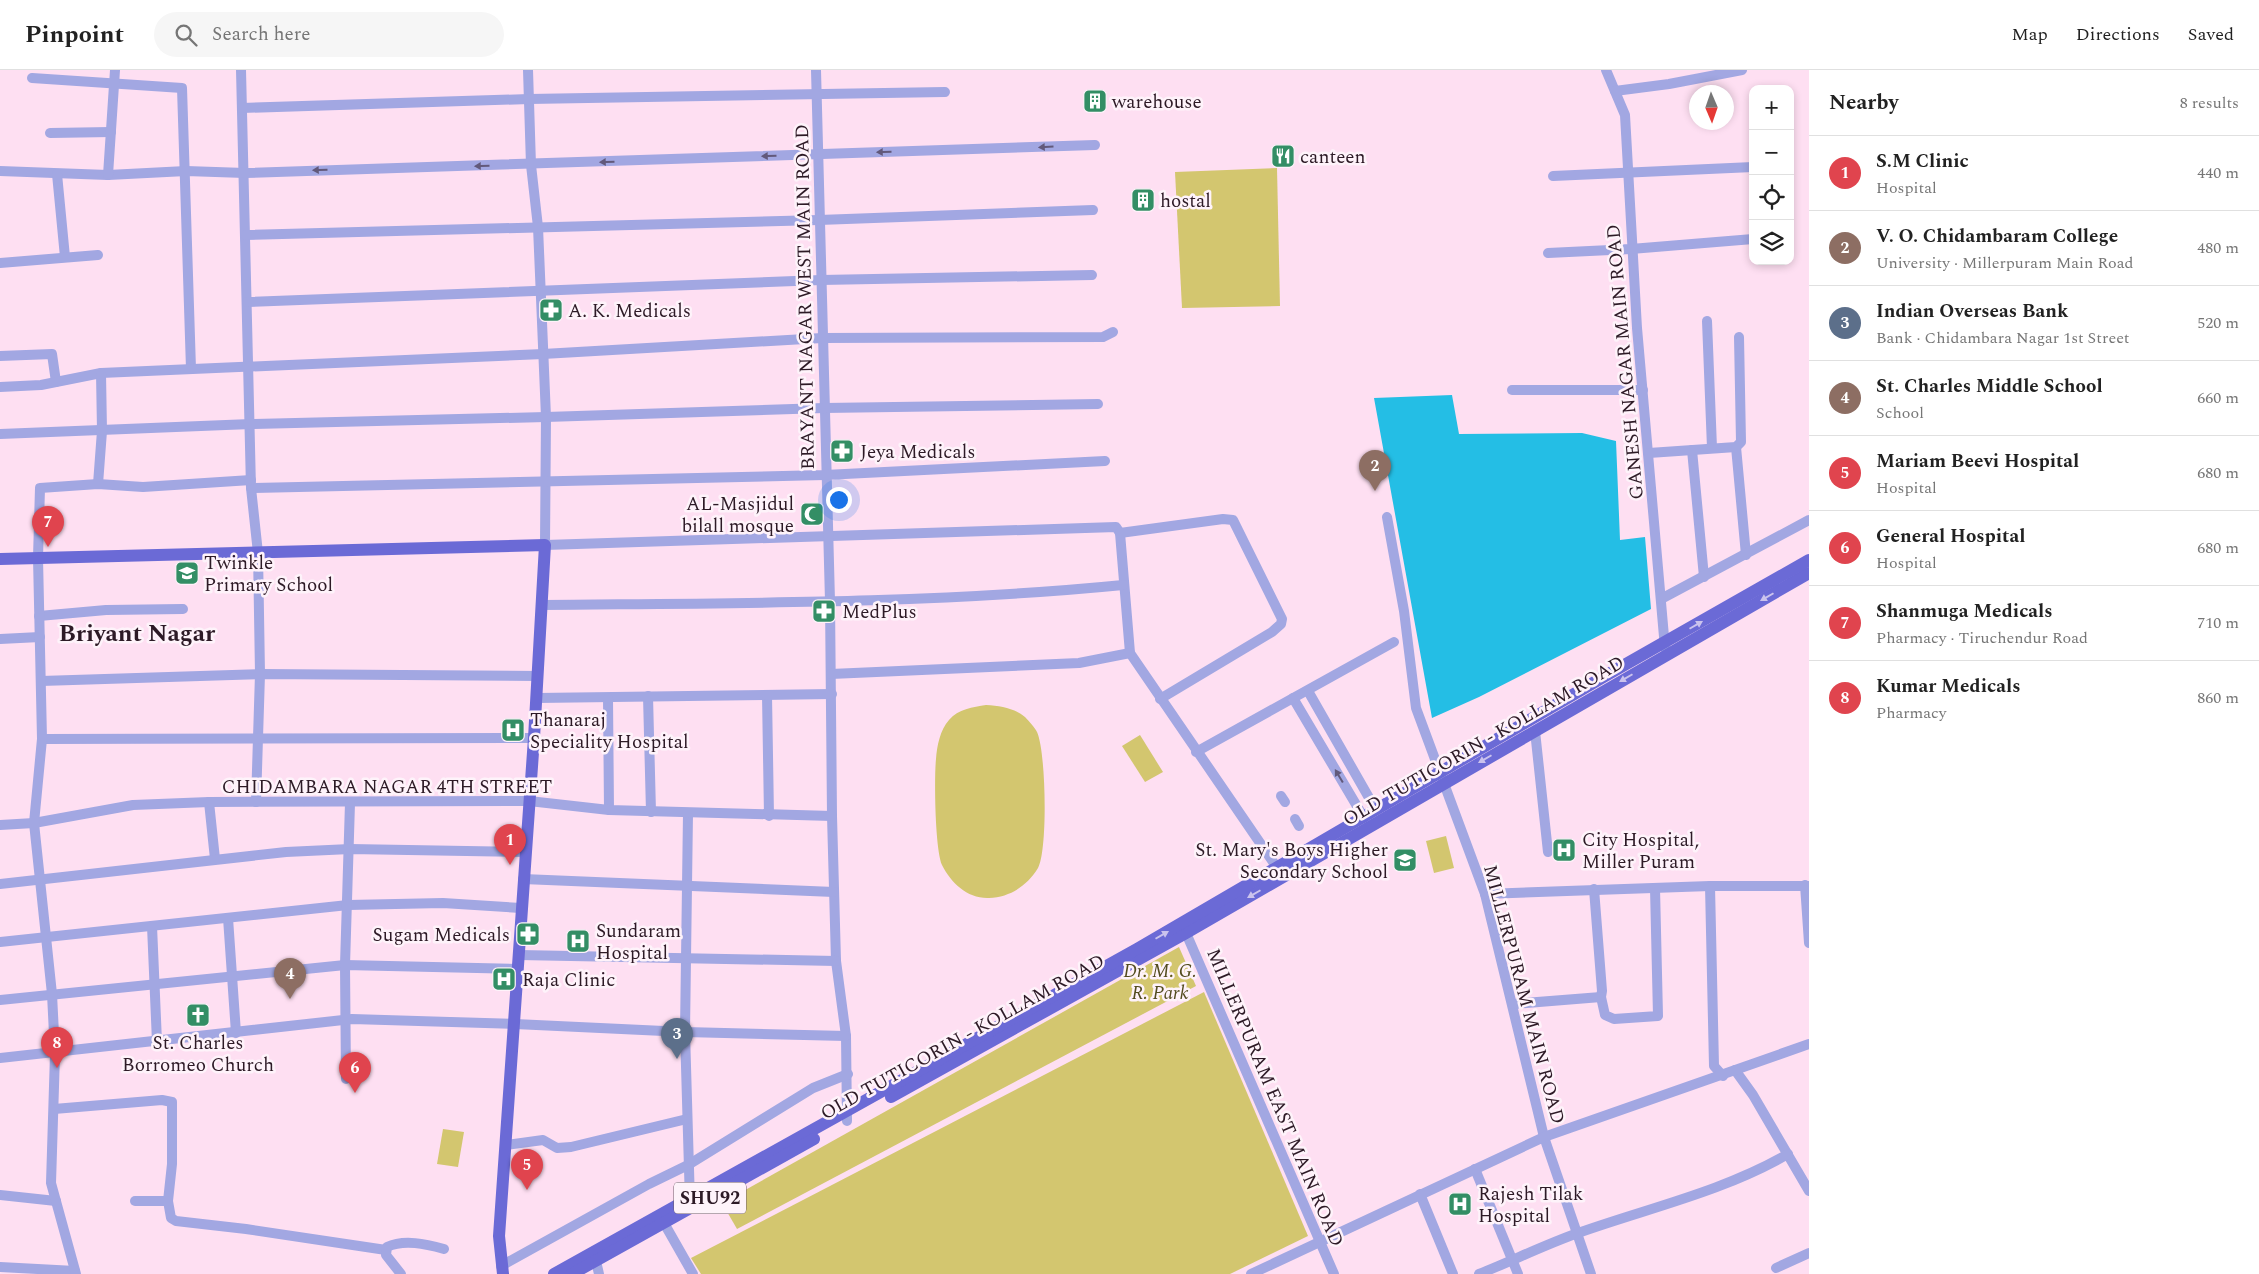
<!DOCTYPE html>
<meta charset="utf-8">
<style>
:root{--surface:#fff;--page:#f6f6f6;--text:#222;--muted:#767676;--line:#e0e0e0;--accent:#ea580c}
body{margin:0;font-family:Spectral,serif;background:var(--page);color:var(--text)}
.controls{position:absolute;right:15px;top:15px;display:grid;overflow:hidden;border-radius:10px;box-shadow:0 2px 8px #0003}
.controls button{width:45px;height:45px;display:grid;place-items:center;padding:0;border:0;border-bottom:1px solid var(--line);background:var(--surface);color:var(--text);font:25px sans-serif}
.compass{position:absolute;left:1689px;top:15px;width:45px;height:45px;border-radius:50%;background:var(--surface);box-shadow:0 2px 8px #0003;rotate:178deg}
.you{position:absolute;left:838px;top:429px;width:18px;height:18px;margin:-12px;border:4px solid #fff;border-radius:50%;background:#1a73e8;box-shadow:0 0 0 8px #1a73e833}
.badge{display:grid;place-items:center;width:32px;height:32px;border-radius:50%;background:var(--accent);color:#fff;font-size:16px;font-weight:700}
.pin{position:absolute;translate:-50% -41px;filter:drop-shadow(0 1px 2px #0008)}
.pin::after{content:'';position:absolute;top:26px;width:18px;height:15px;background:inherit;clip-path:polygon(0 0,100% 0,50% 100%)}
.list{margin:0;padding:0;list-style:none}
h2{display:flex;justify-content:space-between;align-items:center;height:65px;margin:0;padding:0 20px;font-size:21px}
h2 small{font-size:16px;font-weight:400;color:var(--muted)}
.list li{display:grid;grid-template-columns:32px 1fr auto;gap:15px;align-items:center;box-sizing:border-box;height:75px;padding:0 20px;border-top:1px solid var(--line)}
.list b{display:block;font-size:19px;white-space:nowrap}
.list p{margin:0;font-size:16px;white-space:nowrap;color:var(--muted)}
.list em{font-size:16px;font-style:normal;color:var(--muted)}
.icon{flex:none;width:28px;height:28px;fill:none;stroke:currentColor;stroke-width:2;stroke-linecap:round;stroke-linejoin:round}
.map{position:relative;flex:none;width:1809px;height:1204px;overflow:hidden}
header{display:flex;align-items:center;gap:30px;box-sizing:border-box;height:70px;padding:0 25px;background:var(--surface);border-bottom:1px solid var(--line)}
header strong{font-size:24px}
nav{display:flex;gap:28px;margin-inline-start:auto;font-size:18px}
.search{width:350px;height:45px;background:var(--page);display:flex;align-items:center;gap:12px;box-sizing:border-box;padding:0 18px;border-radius:28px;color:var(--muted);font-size:19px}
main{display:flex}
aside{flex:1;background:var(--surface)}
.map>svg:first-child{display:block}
.green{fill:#d3c66f}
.water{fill:#24bee5}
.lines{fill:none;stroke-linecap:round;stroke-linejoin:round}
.minor{stroke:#a2a7e2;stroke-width:10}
.major{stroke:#6b6ad6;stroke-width:12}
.oneway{fill:#62597b}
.oneway2{fill:#cbc3ed}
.labels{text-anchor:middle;stroke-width:5;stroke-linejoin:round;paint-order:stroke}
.shield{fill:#fef3fa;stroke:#6c5b66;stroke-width:1}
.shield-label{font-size:18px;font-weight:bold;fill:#2d1a26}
.poi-label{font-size:19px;fill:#2d1a26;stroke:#fef3fa;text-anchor:start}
.street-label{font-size:19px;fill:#2d1a26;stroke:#fef3fa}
.park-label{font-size:19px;font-style:italic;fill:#534c1f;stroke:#fef3fa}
.district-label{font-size:24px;font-weight:bold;fill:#2d1a26;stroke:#fef3fa}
</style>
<header>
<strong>Pinpoint</strong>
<div class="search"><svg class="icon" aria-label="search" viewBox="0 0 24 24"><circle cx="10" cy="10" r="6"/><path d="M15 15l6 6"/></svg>Search here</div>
<nav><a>Map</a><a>Directions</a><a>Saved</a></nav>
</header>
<main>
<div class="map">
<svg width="1809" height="1204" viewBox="0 0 1809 1204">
<rect width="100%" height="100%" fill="#fedff2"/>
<!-- green -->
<g class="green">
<path d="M1277,98L1280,236L1182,238L1175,102Z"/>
<path d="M986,635C1001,636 1014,638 1025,647C1029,651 1035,658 1037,662C1046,681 1048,780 1038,798C1027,816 1010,827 989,828C968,829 951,813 942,795C935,779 934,708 936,689C937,676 940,660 949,650C958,639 973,637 986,635Z"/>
<path d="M1140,665L1163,702L1145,712L1122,676Z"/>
<path d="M1446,766L1454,798L1434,803L1426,771Z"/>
<path d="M1179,877L1196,916L737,1159L722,1133Z"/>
<path d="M1204,922L1308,1166L1230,1204H701L691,1188Z"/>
<path d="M443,1059L464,1062L458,1097L437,1094Z"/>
</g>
<!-- water -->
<path class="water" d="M1452,325L1459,364L1582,363L1616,371L1620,470L1645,467L1651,539L1479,627L1432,648L1374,328Z"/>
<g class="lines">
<!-- minor -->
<g class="minor">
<path d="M241,0L251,418L258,483L260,604L256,732"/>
<path d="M528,0L531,95L538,157L546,347L545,475L1116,457L1120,463L1130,583L1280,802"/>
<path d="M816,0L830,531L832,746L836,891L846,966L847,1051"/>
<path d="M1606,0L1625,45L1637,258L1665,578"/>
<path d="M32,8L182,18L191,299"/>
<path d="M1615,21L1669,14L1742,0"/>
<path d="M242,38L529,29L945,22"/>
<path d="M50,63L111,62"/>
<path d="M0,101L108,105L186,101L245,103L1095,75"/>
<path d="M57,104L65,187"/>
<path d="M108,105L115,0"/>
<path d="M1553,106L1753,97"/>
<path d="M246,165L819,150L1093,140"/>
<path d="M1548,183L1631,179L1753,169"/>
<path d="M0,193L98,185"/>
<path d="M247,232L821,210L1092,205"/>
<path d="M1707,251L1712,378"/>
<path d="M0,286L52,284L56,312"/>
<path d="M0,317L41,315L101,303L543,284L822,268L1103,267L1113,262"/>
<path d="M1512,320H1643"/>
<path d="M0,364L251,354L546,347L824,338L1098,334"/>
<path d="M1736,377L1746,485"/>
<path d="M1692,380L1704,507"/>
<path d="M1649,383L1736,377L1741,372L1739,267"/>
<path d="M98,414L102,361L101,303"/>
<path d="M251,418L825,405L1105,391"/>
<path d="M1387,447L1404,541L1416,638L1485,824L1544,1067L1591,1204"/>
<path d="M1120,463L1223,449L1233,450L1282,549L1281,554L1272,562L1160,629"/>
<path d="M1661,529L1809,450"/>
<path d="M542,535C736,533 930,534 1123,515"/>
<path d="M39,546L106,540L183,539"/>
<path d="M0,569L40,567"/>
<path d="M831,604L1079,593L1130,583"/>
<path d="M41,611L260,604L538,606"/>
<path d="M1308,621L1376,740"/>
<path d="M767,625L769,746"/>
<path d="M648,626L651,742"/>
<path d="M537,628L832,624"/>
<path d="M608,628L609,740"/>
<path d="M1293,628L1364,748"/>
<path d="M1535,661L1548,782"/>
<path d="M42,669L534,668"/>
<path d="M1196,682L1394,572"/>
<path d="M1281,726L1285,732"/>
<path d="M209,732L215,789"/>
<path d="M688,743L685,962L690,1133"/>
<path d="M1295,749L1299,756"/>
<path d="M0,755L34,753L133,735L209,732L529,731L609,740L832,746"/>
<path d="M523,809L834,822"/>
<path d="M0,814L286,782L350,779L525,782"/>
<path d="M1805,815L1809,873"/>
<path d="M1710,816L1714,996L1723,1006"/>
<path d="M1594,819L1602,921L1601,927L1605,945L1614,949L1658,946L1655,818"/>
<path d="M1485,824L1710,816H1809"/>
<path d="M228,848L236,963"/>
<path d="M152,856L157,972"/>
<path d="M1186,863L1334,1204"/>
<path d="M0,872L348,835L443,833L521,838"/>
<path d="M519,885L836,891"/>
<path d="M0,930L345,895L517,899"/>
<path d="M1513,934L1601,927"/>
<path d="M0,988L352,949L515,954L685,962L846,966"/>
<path d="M1735,1000L1753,1025L1809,1121"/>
<path d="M346,1009L345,895L350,733"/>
<path d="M54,1039L162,1030L172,1032V1094L168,1131L171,1148L176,1151L246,1159L386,1180"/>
<path d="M506,1075L543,1070L557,1078L571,1077L687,1049"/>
<path d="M1475,1099L1518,1204"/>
<path d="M1420,1124L1453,1204"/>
<path d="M0,1125L56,1131"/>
<path d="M135,1131H168"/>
<path d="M664,1153L693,1204"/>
<path d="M596,1191L599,1204"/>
<path d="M501,1196L649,1114L688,1095L813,1018L848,1004"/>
<path d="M0,1197L75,1201"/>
<path d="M1776,1198L1809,1183"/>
<path d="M76,1204L51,1113L55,984L52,924L34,753L42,669L38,488L40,418L98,414L143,417L251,410"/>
<path d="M401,1204L386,1185L387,1177C404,1169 426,1174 444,1179"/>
<path d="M1251,1204L1544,1067L1809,974"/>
<path d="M1479,1204C1512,1191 1544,1175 1578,1163C1648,1138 1722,1122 1788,1084"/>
</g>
<!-- major -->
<g class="major">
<path d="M0,489L545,475L534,668L499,1166L503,1204"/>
<path d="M891,1027L1186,863L1809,503"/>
<path d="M554,1204L1137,879L1605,606L1809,490"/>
<path d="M572,1204L814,1069"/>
</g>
</g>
<!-- one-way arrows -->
<defs><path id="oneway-solid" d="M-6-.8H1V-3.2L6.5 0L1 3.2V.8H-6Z" transform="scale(1.25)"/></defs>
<g class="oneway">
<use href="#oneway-solid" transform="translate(1046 77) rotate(177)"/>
<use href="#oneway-solid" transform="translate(884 82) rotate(179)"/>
<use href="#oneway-solid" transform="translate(769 86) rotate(178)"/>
<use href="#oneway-solid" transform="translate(607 92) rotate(178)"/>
<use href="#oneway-solid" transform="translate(482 96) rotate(179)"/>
<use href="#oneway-solid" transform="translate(320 100) rotate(178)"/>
<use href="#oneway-solid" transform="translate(1339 706) rotate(-121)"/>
</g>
<g class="oneway2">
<use href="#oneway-solid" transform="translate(1767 527) rotate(150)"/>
<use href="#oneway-solid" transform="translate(1696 555) rotate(-30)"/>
<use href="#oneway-solid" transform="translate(1626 608) rotate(150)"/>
<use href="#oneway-solid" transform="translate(1485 689) rotate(150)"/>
<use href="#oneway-solid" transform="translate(1254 824) rotate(150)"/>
<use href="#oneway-solid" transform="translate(1162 865) rotate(-30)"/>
</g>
<!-- icons -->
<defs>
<g id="building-square" transform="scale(1.25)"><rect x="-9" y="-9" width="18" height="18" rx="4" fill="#338e65" stroke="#fef3fa"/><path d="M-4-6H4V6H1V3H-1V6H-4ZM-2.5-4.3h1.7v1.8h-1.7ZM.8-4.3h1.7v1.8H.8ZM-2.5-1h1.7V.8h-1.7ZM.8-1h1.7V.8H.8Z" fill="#fff"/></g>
<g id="restaurant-square" transform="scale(1.25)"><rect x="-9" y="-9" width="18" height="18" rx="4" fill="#338e65" stroke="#fef3fa"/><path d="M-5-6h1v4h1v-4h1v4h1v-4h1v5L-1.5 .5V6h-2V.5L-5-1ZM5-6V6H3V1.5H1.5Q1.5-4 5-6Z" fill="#fff"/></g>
<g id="pharmacy-square" transform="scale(1.25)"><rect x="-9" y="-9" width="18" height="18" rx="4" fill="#338e65" stroke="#fef3fa"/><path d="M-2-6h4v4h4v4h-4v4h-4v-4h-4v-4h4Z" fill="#fff"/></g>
<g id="mosque-square" transform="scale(1.25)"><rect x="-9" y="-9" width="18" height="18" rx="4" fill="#338e65" stroke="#fef3fa"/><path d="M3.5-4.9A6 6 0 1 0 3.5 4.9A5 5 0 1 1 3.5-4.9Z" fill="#fff"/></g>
<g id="school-square" transform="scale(1.25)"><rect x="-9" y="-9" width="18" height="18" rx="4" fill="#338e65" stroke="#fef3fa"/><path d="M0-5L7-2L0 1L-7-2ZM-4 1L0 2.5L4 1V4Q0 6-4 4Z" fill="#fff"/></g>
<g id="hospital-square" transform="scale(1.25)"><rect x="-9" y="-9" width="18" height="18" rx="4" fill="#338e65" stroke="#fef3fa"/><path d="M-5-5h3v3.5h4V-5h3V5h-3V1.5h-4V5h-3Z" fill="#fff"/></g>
<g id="church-square" transform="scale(1.25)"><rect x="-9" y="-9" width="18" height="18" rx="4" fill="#338e65" stroke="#fef3fa"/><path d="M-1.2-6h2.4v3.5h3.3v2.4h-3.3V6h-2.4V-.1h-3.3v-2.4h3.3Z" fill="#fff"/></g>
</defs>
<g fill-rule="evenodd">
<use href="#building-square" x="1095" y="31"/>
<use href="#restaurant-square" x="1283" y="86"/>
<use href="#building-square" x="1143" y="130"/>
<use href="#pharmacy-square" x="551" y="240"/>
<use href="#pharmacy-square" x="842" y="381"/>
<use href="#mosque-square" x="812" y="444"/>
<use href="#school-square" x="187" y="503"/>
<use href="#pharmacy-square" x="824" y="541"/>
<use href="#hospital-square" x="513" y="660"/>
<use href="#hospital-square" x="1564" y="780"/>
<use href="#school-square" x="1405" y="790"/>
<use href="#pharmacy-square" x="528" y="864"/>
<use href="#hospital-square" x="578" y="871"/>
<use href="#hospital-square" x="504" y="909"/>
<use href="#church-square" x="198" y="945"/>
<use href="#hospital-square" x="1460" y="1134"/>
</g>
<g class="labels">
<!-- shield labels -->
<rect class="shield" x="674" y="1112.5" width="72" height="31" rx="4"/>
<g class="shield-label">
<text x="710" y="1134">SHU92</text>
</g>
<!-- poi labels -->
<g class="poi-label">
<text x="1112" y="38">warehouse</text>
<text x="1300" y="93">canteen</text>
<text x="1160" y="137">hostal</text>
<text x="568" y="247">A. K. Medicals</text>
<text x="860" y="388">Jeya Medicals</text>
<text x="794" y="440" text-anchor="end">AL-Masjidul<tspan x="794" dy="22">bilall mosque</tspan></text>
<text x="204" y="499">Twinkle<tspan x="204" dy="22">Primary School</tspan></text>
<text x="842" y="548">MedPlus</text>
<text x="530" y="656">Thanaraj<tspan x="530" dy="22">Speciality Hospital</tspan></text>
<text x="1582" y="776">City Hospital,<tspan x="1582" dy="22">Miller Puram</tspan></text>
<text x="1388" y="786" text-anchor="end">St. Mary's Boys Higher<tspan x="1388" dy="22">Secondary School</tspan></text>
<text x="596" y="867">Sundaram<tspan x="596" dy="22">Hospital</tspan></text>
<text x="510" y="871" text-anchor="end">Sugam Medicals</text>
<text x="522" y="916">Raja Clinic</text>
<text x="198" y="979" text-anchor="middle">St. Charles<tspan x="198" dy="22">Borromeo Church</tspan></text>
<text x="1478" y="1130">Rajesh Tilak<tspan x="1478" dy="22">Hospital</tspan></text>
</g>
<!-- street labels -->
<g class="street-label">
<text transform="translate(804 227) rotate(-91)" y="7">BRAYANT NAGAR WEST MAIN ROAD</text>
<text transform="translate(1624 292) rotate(-95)" y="7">GANESH NAGAR MAIN ROAD</text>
<text transform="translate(1483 670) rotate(-30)" y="7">OLD TUTICORIN - KOLLAM ROAD</text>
<text x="387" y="723">CHIDAMBARA NAGAR 4TH STREET</text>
<text transform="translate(1525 924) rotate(75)" y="7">MILLERPURAM MAIN ROAD</text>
<text transform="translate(962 966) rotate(-29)" y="7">OLD TUTICORIN - KOLLAM ROAD</text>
<text transform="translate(1276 1027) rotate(67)" y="7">MILLERPURAM EAST MAIN ROAD</text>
</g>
<!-- park labels -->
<g class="park-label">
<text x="1160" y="907">Dr. M. G.<tspan x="1160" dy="22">R. Park</tspan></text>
</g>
<!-- district labels -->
<g class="district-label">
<text x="137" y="571">Briyant Nagar</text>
</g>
</g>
</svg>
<div class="controls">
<button>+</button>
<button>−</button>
<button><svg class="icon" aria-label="locate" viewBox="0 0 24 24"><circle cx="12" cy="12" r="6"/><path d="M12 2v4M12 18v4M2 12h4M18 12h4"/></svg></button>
<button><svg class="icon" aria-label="layers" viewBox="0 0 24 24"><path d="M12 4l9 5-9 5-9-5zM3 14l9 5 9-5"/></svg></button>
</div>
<svg class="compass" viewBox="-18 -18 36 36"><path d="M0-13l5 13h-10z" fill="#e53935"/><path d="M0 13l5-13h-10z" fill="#767676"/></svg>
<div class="you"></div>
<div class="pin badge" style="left:510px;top:795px;background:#e0444e">1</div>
<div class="pin badge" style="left:1375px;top:421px;background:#8d6e63">2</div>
<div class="pin badge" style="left:677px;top:989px;background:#5c6f8a">3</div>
<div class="pin badge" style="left:290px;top:929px;background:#8d6e63">4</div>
<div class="pin badge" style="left:527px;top:1120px;background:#e0444e">5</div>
<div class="pin badge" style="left:355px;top:1023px;background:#e0444e">6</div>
<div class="pin badge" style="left:48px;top:477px;background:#e0444e">7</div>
<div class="pin badge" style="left:57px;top:998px;background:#e0444e">8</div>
</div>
<aside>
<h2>Nearby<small>8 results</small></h2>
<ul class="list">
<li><span class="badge" style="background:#e0444e">1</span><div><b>S.M Clinic</b><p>Hospital</p></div><em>440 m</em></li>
<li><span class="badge" style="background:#8d6e63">2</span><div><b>V. O. Chidambaram College</b><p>University · Millerpuram Main Road</p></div><em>480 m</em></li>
<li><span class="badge" style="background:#5c6f8a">3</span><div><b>Indian Overseas Bank</b><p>Bank · Chidambara Nagar 1st Street</p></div><em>520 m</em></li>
<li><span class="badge" style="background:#8d6e63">4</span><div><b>St. Charles Middle School</b><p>School</p></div><em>660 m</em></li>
<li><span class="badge" style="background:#e0444e">5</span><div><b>Mariam Beevi Hospital</b><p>Hospital</p></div><em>680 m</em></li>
<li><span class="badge" style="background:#e0444e">6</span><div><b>General Hospital</b><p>Hospital</p></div><em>680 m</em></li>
<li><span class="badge" style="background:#e0444e">7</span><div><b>Shanmuga Medicals</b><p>Pharmacy · Tiruchendur Road</p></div><em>710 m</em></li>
<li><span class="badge" style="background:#e0444e">8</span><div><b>Kumar Medicals</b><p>Pharmacy</p></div><em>860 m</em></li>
</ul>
</aside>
</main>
